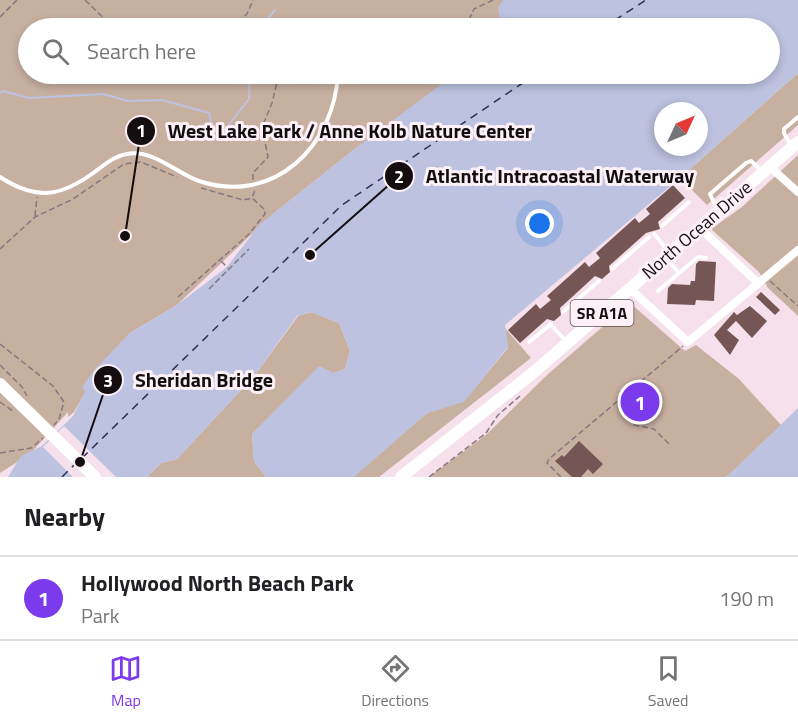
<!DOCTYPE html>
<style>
:root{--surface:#fff;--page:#f6f6f6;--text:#202124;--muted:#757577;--line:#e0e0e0;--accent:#7c3aed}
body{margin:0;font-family:"Titillium Web",sans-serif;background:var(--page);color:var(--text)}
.compass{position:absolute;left:654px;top:102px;width:54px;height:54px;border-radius:50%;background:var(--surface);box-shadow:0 3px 9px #0003;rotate:46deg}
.you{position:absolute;left:540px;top:224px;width:21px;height:21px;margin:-15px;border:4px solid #fff;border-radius:50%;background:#1a73e8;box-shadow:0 0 0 9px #1a73e833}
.badge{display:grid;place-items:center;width:39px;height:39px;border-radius:50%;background:var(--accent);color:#fff;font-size:20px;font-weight:700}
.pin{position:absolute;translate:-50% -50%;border:3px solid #fff;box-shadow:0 2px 6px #0006}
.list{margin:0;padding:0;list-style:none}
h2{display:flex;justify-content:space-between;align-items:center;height:78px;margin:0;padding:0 24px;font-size:26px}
h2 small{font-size:20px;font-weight:400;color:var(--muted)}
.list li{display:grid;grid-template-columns:39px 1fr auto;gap:18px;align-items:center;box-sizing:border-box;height:84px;padding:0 24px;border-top:2px solid var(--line)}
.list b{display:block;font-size:22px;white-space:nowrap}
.list p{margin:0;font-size:20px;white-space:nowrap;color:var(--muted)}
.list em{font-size:20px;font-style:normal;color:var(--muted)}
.icon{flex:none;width:33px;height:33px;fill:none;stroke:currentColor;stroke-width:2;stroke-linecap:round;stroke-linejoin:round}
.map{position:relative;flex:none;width:798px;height:477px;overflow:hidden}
.search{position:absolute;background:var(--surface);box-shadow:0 3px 9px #0003;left:18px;right:18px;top:18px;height:66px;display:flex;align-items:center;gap:15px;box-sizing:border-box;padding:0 21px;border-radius:33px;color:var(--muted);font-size:22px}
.sheet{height:162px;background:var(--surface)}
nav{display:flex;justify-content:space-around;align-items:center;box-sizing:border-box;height:84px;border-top:2px solid var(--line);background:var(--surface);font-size:16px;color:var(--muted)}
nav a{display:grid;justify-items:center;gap:3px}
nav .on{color:var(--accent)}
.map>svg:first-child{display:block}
.green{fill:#c8b0a1}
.water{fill:#bcc2df;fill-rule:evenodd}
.pier{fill:#f5e0eb}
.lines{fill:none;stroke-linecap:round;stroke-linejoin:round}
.stream{stroke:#bcc2df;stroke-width:2}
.ferry{stroke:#2c315a;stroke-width:1.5;stroke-dasharray:8 6;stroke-linecap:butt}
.building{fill:#765655}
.path{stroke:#86787f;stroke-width:1.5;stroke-dasharray:6 3;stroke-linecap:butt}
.service{stroke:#fff;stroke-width:4}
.minor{stroke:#fff;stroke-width:8}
.primary{stroke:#fff;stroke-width:12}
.labels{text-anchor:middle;stroke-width:6;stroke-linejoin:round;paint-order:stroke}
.shield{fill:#fdf0f7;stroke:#5a5155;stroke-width:1.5}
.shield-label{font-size:16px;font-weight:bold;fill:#140d10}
.street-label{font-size:18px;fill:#140d10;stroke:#fdf0f7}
.leader{fill:none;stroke:#140d10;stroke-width:2}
.callout-dot{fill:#140d10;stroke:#fdf0f7;stroke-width:2}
.mark-label{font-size:18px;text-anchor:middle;font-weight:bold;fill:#fff}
.callout-label{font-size:20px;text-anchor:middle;font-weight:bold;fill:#140d10;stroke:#fdf0f7;stroke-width:6;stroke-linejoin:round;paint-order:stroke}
</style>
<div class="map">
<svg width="798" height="477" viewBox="0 0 798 477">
<rect width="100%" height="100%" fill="#f5e0eb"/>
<!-- green -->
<g class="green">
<path d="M0,0H571L542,28H28V74H470L356,148L273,214L177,305L130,333L102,363L74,412L68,417V412L30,454L0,473Z"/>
<path d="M798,73V125L707,205L680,178Z"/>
<path d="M798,155V316L768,288L759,272L711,229L742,207Z"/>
<path d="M630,303L685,351L696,345L739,379L781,425L729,475L725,477H429L487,434L547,375Z"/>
<path d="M311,312L339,323L350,351L345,369L334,373L271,416L252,434L254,461L266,477H147L161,463L177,459L255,375L298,316Z"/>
<path d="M505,328L531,358L379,477H353L427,413L464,401L508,348Z"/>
</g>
<!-- water -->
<g class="water">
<path d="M503,0H798V73L680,178L505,325L508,347L464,402L427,413L354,477H266L254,461L252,434L319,366L334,373L345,369L350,351L339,323L311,312L297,316L255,375L177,459L161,463L147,477H8L21,456L42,446L73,416L85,392L82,387L95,369L130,333L177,305L227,267L259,225L356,148L455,74H770V28H497L500,21L498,8ZM663,111H699V147H663Z"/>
<path d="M798,408V477H725L729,475Z"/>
</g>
<!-- pier -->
<path class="pier" d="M64,426L116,477H73L43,447Z"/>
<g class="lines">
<!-- stream -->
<g class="stream">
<path d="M260,28L275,10"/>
<path d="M0,93L3,91L29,98L103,94L128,101L162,100L209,113L213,131H224L249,99L250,74"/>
</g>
<!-- ferry -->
<g class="ferry">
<path d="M603,28L646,0"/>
<path d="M82,458L342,205L536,74"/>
<path d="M62,477L74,465"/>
</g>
</g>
<!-- building -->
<g class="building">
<path d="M673,185L685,198L658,222L660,229L646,233L609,266L610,272L602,279L595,276L560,308L561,315L554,321L547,319L520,343L508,330L536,304L540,309L551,300L547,296L585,262L589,267L600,258L596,253L635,218L639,223L650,214L646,209Z"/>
<path d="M699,261L716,262L714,301L696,300L695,305L667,304L668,288L672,284L690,285L691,281H695L696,264Z"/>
<path d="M761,292L780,310L775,315L756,297Z"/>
<path d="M750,306L767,321L752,338L736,321L727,330L739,340L730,355L714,335L734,312L737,315Z"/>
<path d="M579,441L603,464L593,474L588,469L581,477H572L555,461L562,455L564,457Z"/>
</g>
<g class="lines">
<!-- path -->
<g class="path">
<path d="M85,0L114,28"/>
<path d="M0,17L17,0"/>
<path d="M231,28L247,14L253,0"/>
<path d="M465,28L474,9L493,0"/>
<path d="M157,74L160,77L168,74"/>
<path d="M253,180V173L268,157L262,127L272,103L279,74"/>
<path d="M201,188L243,200L252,198"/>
<path d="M35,216L37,197"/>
<path d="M0,249L35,217L73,199L124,164L141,162L177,177"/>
<path d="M221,261L228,268"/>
<path d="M770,281L798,306"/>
<path d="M209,289L249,249"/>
<path d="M178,297L249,234L265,214V210L252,198L255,190"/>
<path d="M0,344L53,386L64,402L59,419L54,425"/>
<path d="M0,365L22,387L27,396"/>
<path d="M621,400L635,425L654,429L671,446"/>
<path d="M0,402L14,412"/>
<path d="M0,453L31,448L43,438"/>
<path d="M429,477L486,433L498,415L520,396"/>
<path d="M561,477L547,463L549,459L683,346"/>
</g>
<!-- service -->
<g class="service">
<path d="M329,23L331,28"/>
<path d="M791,146L784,133V129L798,117"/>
<path d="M0,177C37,201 61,197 96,171C105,164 115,156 127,154C153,149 176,173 199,181C274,206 334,146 338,74"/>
<path d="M717,209L710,194L746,163L751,161L761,170"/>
<path d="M662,226L689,202"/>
<path d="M654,234L669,252"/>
<path d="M666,258L679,273L698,257L706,258"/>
<path d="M612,269L649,237"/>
<path d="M658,291L679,273"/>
<path d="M563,312L599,281"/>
<path d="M550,324L567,342"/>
<path d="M529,342L551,324"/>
</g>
<!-- minor -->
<g class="minor">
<path d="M770,167L798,192"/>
<path d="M700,228L758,283"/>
<path d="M629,290L636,294L688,342L798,250"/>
</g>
<!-- primary -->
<g class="primary">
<path d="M0,384L95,477"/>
<path d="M401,477L534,372L798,142"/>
</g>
</g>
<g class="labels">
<!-- shield labels -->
<rect class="shield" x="570.5" y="300" width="63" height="26" rx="4.5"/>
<g class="shield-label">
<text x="602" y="319">SR A1A</text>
</g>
<!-- street labels -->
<g class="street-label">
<text transform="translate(697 230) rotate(-41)" y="6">North Ocean Drive</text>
</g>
</g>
<!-- callouts -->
<path class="leader" d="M125 236L141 131M310 255L399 176M80 462L108 380"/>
<g class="callout-dot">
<circle cx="125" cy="236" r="6"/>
<circle cx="310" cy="255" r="6"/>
<circle cx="80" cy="462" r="6"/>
<circle cx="141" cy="131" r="15"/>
<circle cx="399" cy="176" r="15"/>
<circle cx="108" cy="380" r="15"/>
</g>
<g class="mark-label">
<text x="141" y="137">1</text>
<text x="399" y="183">2</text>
<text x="108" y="387">3</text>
</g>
<g class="callout-label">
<text x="350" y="138">West Lake Park / Anne Kolb Nature Center</text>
<text x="560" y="183">Atlantic Intracoastal Waterway</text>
<text x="204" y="387">Sheridan Bridge</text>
</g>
</svg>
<svg class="compass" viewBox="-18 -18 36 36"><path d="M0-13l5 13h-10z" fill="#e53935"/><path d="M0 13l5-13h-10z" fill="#757577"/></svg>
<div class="you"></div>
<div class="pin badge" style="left:640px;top:402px">1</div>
<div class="search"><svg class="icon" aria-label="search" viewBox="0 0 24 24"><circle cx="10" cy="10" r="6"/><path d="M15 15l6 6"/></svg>Search here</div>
</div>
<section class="sheet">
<h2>Nearby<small></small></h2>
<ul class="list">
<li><span class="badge">1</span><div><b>Hollywood North Beach Park</b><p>Park</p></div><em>190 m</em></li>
</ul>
</section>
<nav>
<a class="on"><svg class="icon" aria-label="map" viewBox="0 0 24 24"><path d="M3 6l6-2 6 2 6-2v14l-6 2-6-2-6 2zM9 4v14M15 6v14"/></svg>Map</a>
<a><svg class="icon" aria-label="directions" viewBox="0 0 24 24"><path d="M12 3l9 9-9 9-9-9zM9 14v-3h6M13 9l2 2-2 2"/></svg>Directions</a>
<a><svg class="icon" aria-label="saved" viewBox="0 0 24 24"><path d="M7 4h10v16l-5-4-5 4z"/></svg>Saved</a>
</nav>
